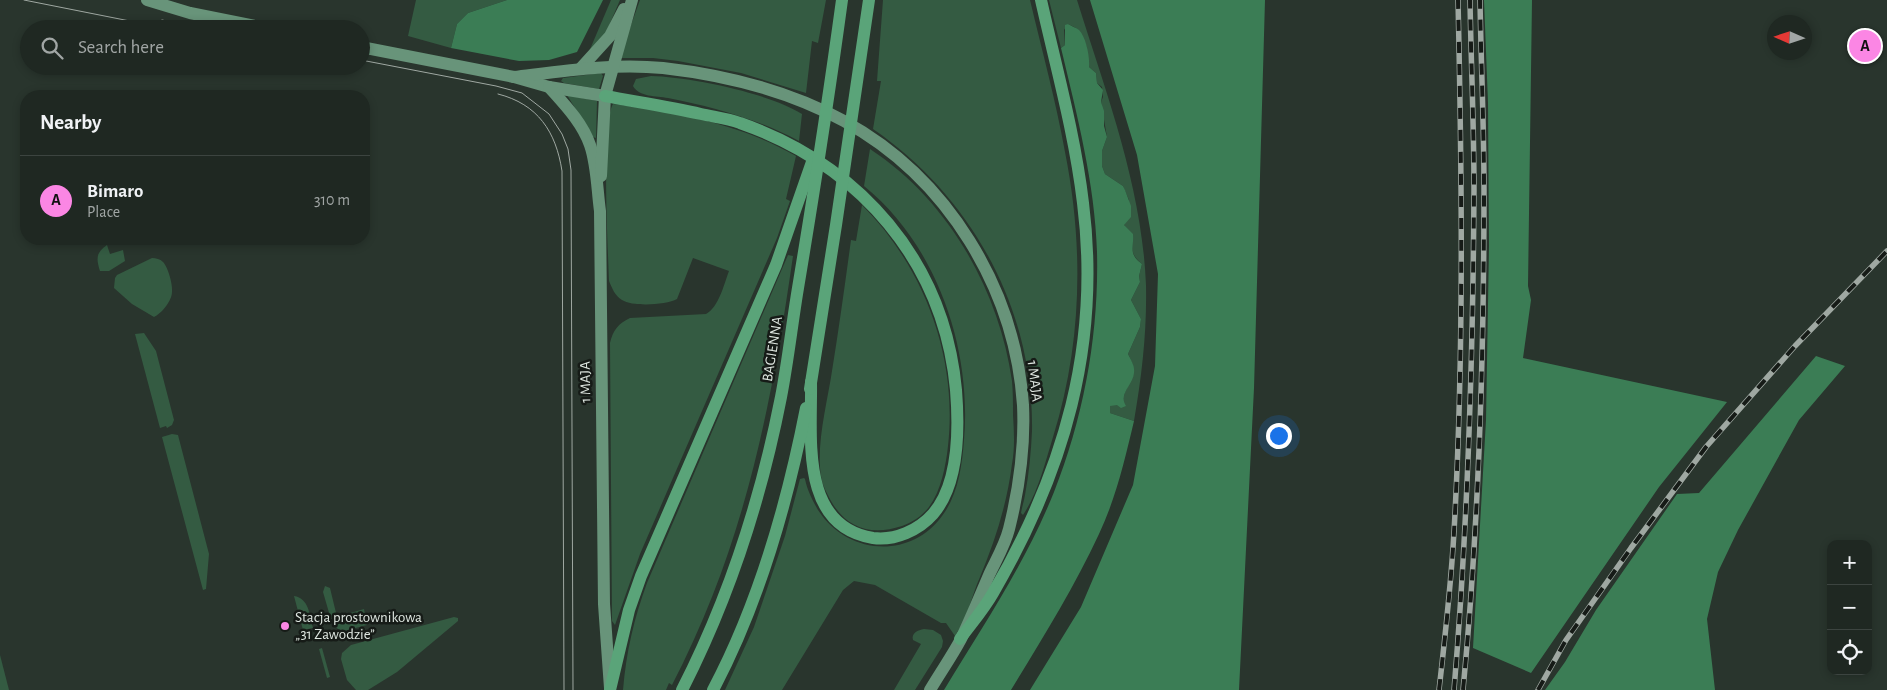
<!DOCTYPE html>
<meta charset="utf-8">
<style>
:root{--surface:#1f2822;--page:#27302a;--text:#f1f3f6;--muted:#a1a6a5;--line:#3c4440;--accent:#fb86e4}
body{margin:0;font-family:"Alegreya Sans",sans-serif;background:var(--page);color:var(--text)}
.controls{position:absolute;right:15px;bottom:15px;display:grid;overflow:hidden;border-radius:10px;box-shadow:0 2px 8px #0003}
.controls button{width:45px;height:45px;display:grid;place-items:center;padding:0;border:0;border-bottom:1px solid var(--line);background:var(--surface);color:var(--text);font:25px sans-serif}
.compass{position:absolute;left:1767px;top:15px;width:45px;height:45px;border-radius:50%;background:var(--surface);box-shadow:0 2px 8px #0003;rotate:273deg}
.you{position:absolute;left:1278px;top:435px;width:18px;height:18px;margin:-12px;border:4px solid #fff;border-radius:50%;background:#1a73e8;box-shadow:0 0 0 8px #1a73e833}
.badge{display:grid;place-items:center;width:32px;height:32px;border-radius:50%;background:var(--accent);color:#111;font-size:16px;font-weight:700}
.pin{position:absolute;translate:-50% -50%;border:2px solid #fff;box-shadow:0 1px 5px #0006}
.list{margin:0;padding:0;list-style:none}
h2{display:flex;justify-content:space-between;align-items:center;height:65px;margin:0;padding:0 20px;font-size:21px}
h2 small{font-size:16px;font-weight:400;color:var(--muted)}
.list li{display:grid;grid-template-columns:32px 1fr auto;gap:15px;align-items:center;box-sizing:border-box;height:90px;padding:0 20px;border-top:1px solid var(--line)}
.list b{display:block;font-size:19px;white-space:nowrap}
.list p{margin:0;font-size:16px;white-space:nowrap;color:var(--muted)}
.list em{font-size:16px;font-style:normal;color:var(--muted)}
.icon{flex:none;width:28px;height:28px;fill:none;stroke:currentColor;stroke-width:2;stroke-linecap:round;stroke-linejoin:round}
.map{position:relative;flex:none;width:1887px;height:690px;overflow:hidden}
.search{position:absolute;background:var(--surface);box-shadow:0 2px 8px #0003;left:20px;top:20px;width:350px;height:55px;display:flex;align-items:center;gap:12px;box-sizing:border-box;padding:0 18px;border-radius:28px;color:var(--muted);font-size:19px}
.panel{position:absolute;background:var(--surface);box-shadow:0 2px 8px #0003;left:20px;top:90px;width:350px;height:155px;border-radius:20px}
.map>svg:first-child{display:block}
.green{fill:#345b42}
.forest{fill:#3b7d55}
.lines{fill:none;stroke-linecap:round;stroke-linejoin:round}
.secondary{stroke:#68947a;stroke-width:12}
.primary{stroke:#5aa479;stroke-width:12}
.tram{stroke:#9fa8a2;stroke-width:1}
.rail-casing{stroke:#9fa8a2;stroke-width:5.5}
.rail{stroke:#161b17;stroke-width:4;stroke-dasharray:11;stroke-linecap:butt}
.poi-dot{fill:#fb86e4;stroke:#161b17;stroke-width:2}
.labels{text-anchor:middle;stroke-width:5;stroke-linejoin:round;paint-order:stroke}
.street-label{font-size:15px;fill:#dfe7e1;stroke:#161b17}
.poi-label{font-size:15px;fill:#dfe7e1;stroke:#161b17;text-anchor:start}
</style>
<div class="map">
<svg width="1887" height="690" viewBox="0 0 1887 690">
<rect width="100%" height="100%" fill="#29352d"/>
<!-- green -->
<g class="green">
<path d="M416,0H507L468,13L457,24L451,48L408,36Z"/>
<path d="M611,0H620L605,35L588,54Z"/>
<path d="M640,0H826L818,43L812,41L806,93L741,73L678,61L653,58H619Z"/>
<path d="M883,0H1030C1042,51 1056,101 1065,152C1084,247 1082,344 1053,437C1045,463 1038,493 1023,515L1021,513C1022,507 1024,501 1025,495C1029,474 1031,452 1032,431C1034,310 972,197 873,129L881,81H877Z"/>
<path d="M1049,0H1077C1106,93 1142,186 1146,285C1147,331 1142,375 1134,421L1110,413V405L1123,402C1124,382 1142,379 1128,354L1140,327L1141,319L1131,300L1140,282L1139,276L1142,264C1133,257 1131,251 1133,239L1124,225L1129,200L1123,186L1105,174L1102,166V151L1107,137L1101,102L1103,97L1102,87L1097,83L1096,73L1089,67L1086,45L1076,28L1068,24L1064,30L1065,45L1061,48Z"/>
<path d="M601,73L603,76L599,89L564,83L561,81L563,78Z"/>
<path d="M651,76C690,77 769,93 802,114L799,141C758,119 713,107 668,98C656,96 639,97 633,86L636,79Z"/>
<path d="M567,95L597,101L596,138L593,137Z"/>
<path d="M613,104C675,112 741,124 796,156L786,199L790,201L777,238L640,554L615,625L612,621L610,343C613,330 618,324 630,318L706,314C719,307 724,284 729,271L693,258L677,299C666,305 633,307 622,300C615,296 612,288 609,281C608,250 601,123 613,104Z"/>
<path d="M870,149C948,200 999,290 1012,381C1013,392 1013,404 1013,415C1014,431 1015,448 1012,464C1007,504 995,541 980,577C971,597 968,618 955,636L946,623H941L875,585L854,581L843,590L782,690H725L754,627L785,536L800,479L804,478L805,479C807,490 813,501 818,510C847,555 910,560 942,516C958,495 962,466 964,440C972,349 937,245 864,186Z"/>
<path d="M862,205C924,267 958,357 948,446C946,465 941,491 929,507C922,516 913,522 902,526C872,536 847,529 831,501C827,493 822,485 821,476C816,444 827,404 832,371C839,328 845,284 851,240L856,241Z"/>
<path d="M107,245L110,254L123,250L125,261L109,271H100C96,258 96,253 107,245Z"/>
<path d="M788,255L793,256C771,409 744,546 672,685L669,683L666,690H623C626,653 634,618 647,583Z"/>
<path d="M152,258C156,258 160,259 163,262C168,267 173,285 172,292C172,301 161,314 154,317L132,304L114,288L115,278L117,275Z"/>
<path d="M144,333L156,351L174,420L172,425L167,428L166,426L160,428L135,334Z"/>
<path d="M172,434L178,435L179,439L209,554L206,589L203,590L162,437Z"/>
<path d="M325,586L330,588L337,617L364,609L367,625L344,631L338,629L332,623L323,592Z"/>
<path d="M294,596C309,598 310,616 313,628L303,630Z"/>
<path d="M454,617L458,618V621L397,672L368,690H356L347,680L341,659L342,653L351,645Z"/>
<path d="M924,629L933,630L941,635L943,641L942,647L915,690H894L921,644L913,640C911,633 918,630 924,629Z"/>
<path d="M322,648L330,677L327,678L319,649Z"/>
<path d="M0,655L9,690H0Z"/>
</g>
<!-- forest -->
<g class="forest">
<path d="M507,0H603L577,52L549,60L519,61L451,48L457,24L468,13Z"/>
<path d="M1090,0H1265L1254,388L1239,690H1030L1081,607L1133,485L1155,366L1158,274L1137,155Z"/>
<path d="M1484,0H1532L1528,286L1531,300L1523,358L1727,402L1659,487L1531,673L1473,648L1486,420L1489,246L1488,103Z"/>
<path d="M1068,24C1071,26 1075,27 1079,30C1086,37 1090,57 1089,67L1096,73L1097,83L1103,90L1101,102L1104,111V126L1107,137L1102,151V166L1105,174L1123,186L1125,190L1131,206V217L1124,225L1133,234C1134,249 1128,253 1142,264L1139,276L1140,282L1131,300L1141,319L1140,327L1128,354C1131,360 1135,366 1134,373C1133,385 1118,394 1126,406L1121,408L1117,405L1110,406V413L1134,421C1125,459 1116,498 1099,534C1074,588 1042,639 1011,690H944C983,626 1026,562 1054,492C1084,416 1099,334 1097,252C1095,184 1077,115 1061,48L1065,45V25Z"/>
<path d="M1816,356L1845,366L1799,420L1738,530L1718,572L1707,619L1715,690H1545L1565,662L1596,610L1677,494L1699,493Z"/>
</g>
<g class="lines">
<!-- secondary -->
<g class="secondary">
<path d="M147,0L190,13L270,29"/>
<path d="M361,47L514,77L549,87L605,96"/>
<path d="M580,69L610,36L624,9"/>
<path d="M514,77C563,71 613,63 663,68C725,75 789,91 844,121C948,178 1015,289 1023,405C1025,447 1019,489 1009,529C1005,545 996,560 989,575C980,596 971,618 961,639C952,656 940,673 930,690"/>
<path d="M549,87C564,104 582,122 590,145C597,165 597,189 600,211L604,604L610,688"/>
<path d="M601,176L605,96L632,0"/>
</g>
<!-- primary -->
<g class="primary">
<path d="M605,96C637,102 669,107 701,114C714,117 727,118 740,123C860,165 944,261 956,390C959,427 959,484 933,514C919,530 895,541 873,538C799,526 812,437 811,382"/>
<path d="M810,389L836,225L869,0"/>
<path d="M960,639C971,624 984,609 993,593C1064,471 1101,345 1083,203C1075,135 1056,67 1041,0"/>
<path d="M610,690L629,610L641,576L776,265L813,159"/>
<path d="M682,690C729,598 761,499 781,397C788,361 792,324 798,288C814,192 829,96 842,0"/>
<path d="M713,690C759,603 787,505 806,408"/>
</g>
<!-- tram -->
<g class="tram">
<path d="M24,0L170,29"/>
<path d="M162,20L204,29"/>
<path d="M361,60L496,86L522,93L549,114L562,134L568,149L571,170L573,690"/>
<path d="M498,94C538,104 556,132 562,171L564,690"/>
</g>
<!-- rail casing -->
<g class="rail-casing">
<g id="rail">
<path d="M1439,690C1445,638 1451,585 1454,532C1464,355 1462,178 1458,0"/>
<path d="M1454,690C1468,523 1473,356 1474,189C1474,126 1471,63 1470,0"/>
<path d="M1463,690C1479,525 1484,354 1484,189C1484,126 1481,63 1480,0"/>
<path d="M1538,690L1566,640L1631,548L1706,447L1795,346L1887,251"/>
</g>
</g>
<!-- rail -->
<use href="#rail" class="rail"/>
</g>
<!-- markers -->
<circle class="poi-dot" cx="285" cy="626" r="5"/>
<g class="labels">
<!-- street labels -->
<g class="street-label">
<text transform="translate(772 349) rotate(-81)" y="5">BAGIENNA</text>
<text transform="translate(1035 381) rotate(83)" y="5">1 MAJA</text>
<text transform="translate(585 382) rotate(-91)" y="5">1 MAJA</text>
</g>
<!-- poi labels -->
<g class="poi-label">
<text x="295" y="622">Stacja prostownikowa<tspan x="295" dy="17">„31 Zawodzie”</tspan></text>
</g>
</g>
</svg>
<div class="controls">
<button>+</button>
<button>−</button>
<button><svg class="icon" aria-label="locate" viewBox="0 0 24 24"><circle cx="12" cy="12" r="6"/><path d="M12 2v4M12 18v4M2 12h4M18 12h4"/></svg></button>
</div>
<svg class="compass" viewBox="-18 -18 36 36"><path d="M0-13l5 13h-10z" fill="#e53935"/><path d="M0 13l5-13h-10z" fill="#a1a6a5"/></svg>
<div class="you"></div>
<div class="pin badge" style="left:1865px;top:46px">A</div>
<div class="search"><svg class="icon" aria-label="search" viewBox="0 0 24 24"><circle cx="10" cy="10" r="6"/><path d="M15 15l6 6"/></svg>Search here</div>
<section class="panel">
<h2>Nearby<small></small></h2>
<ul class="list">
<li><span class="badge">A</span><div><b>Bimaro</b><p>Place</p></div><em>310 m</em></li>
</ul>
</section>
</div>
